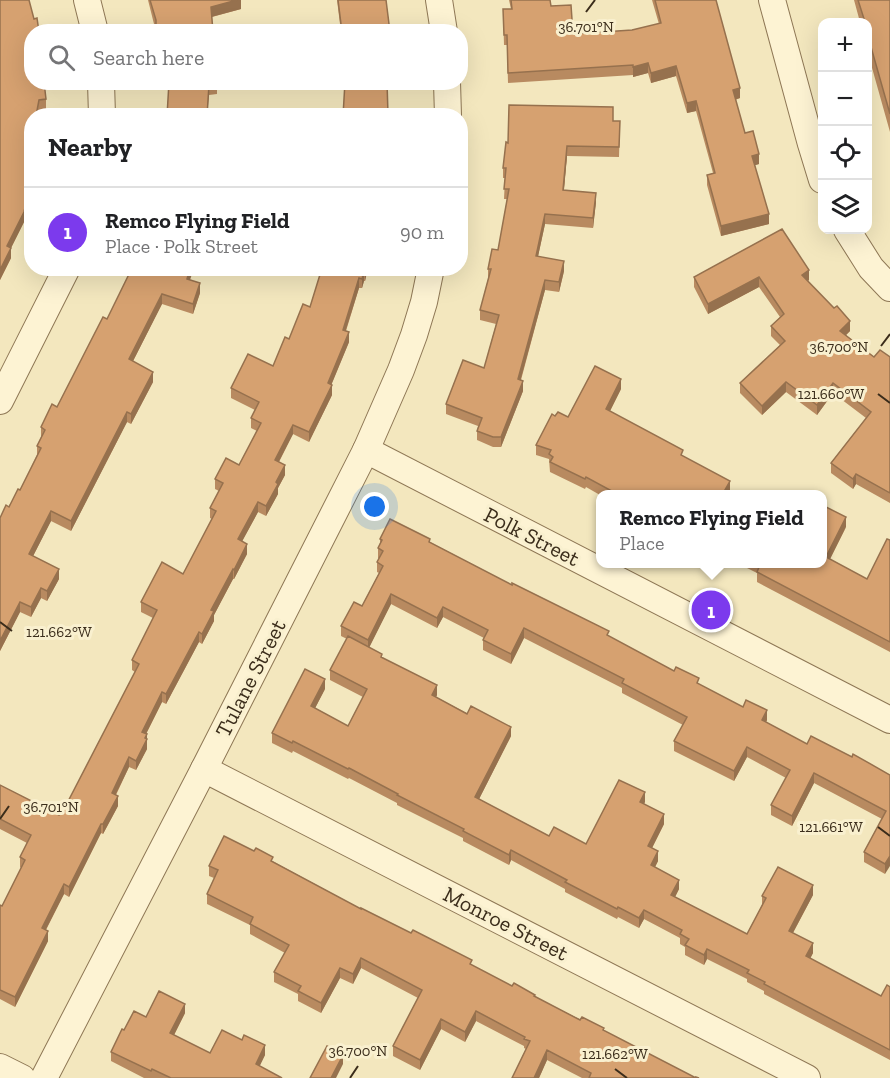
<!DOCTYPE html>
<meta charset="utf-8">
<style>
:root{--surface:#fff;--page:#f6f6f6;--text:#202124;--muted:#757577;--line:#e0e0e0;--accent:#7c3aed}
body{margin:0;font-family:"Zilla Slab",serif;background:var(--page);color:var(--text)}
.controls{position:absolute;right:18px;top:18px;display:grid;overflow:hidden;border-radius:12px;box-shadow:0 6px 24px #0002}
.controls button{width:54px;height:54px;display:grid;place-items:center;padding:0;border:0;border-bottom:2px solid var(--line);background:var(--surface);color:var(--text);font:30px sans-serif}
.you{position:absolute;left:375px;top:507px;width:21px;height:21px;margin:-15px;border:4px solid #fff;border-radius:50%;background:#1a73e8;box-shadow:0 0 0 9px #1a73e833}
.badge{display:grid;place-items:center;width:39px;height:39px;border-radius:50%;background:var(--accent);color:#fff;font-size:20px;font-weight:700}
.pin{position:absolute;translate:-50% -50%;border:3px solid #fff;box-shadow:0 2px 6px #0006}
.popup{position:absolute;left:596px;top:490px;width:231px;height:78px;box-sizing:border-box;display:grid;place-content:center;border-radius:12px;background:var(--surface);filter:drop-shadow(0 2px 4px #0005);font-size:20px;white-space:nowrap;color:var(--muted)}
.popup b{font-size:22px;color:var(--text)}
.popup::after{content:'';position:absolute;left:50%;top:100%;margin-left:-12px;border:12px solid transparent;border-top-color:var(--surface)}
.list{margin:0;padding:0;list-style:none}
h2{display:flex;justify-content:space-between;align-items:center;height:78px;margin:0;padding:0 24px;font-size:26px}
h2 small{font-size:20px;font-weight:400;color:var(--muted)}
.list li{display:grid;grid-template-columns:39px 1fr auto;gap:18px;align-items:center;box-sizing:border-box;height:90px;padding:0 24px;border-top:2px solid var(--line)}
.list b{display:block;font-size:22px;white-space:nowrap}
.list p{margin:0;font-size:20px;white-space:nowrap;color:var(--muted)}
.list em{font-size:20px;font-style:normal;color:var(--muted)}
.icon{flex:none;width:33px;height:33px;fill:none;stroke:currentColor;stroke-width:2;stroke-linecap:round;stroke-linejoin:round}
.map{position:relative;flex:none;width:890px;height:1078px;overflow:hidden}
.search{position:absolute;background:var(--surface);box-shadow:0 6px 24px #0002;left:24px;top:24px;width:444px;height:66px;display:flex;align-items:center;gap:15px;box-sizing:border-box;padding:0 21px;border-radius:24px;color:var(--muted);font-size:22px}
.panel{position:absolute;background:var(--surface);box-shadow:0 6px 24px #0002;left:24px;top:108px;width:444px;height:168px;border-radius:24px}
.map>svg:first-child{display:block}
.lines{fill:none;stroke-linecap:round;stroke-linejoin:round}
.minor-casing{stroke:#8e7755;stroke-width:28}
.minor{stroke:#fdf3d3;stroke-width:26}
.wall{fill:#b88a60}
.shaded-wall{fill:#96714e}
.building{fill:#d6a170;stroke:#96714e;stroke-width:1.5}
.ticks{fill:none;stroke:#3b2d1b;stroke-width:2}
.labels{text-anchor:middle;stroke-width:6;stroke-linejoin:round;paint-order:stroke}
.street-label{font-size:22px;fill:#3b2d1b;stroke:#f9f0cf}
.ticks-label{font-size:15px;text-anchor:middle;fill:#3b2d1b;stroke:#f9f0cf;stroke-width:6;stroke-linejoin:round;paint-order:stroke}
</style>
<div class="map">
<svg width="890" height="1078" viewBox="0 0 890 1078">
<rect width="100%" height="100%" fill="#f3e7be"/>
<g class="lines">
<!-- minor casing -->
<g class="minor-casing">
<g id="minor">
<path d="M87,0L95,32"/>
<path d="M439,0L444,32"/>
<path d="M772,0L811,144L822,180"/>
<path d="M101,82L102,116"/>
<path d="M447,82L448,116"/>
<path d="M847,230L871,268L890,288"/>
<path d="M0,401L67,268"/>
<path d="M366,450L890,720"/>
<path d="M204,769L807,1078"/>
<path d="M0,1067L22,1078"/>
<path d="M44,1078L204,769L366,450L401,370L414,335L424,302L431,268"/>
</g>
</g>
<!-- minor -->
<use href="#minor" class="minor"/>
</g>
<!-- wall -->
<g class="wall">
<path d="M0,0L46,99V109L39,110L37,116H32V146L28,163H32V188L24,222L11,248V258L0,280Z"/>
<path d="M148,0H241V9L212,17L213,32H156Z"/>
<path d="M337,0H386L390,32H341Z"/>
<path d="M509,0H550L551,6L573,34L632,30L659,24L652,0H716L740,98L735,100L745,133L759,164L755,165L769,224L721,236L707,185V175L713,173L696,111L687,113L676,76L651,83L648,73L633,77V75L508,83L507,45H504L503,9H511Z"/>
<path d="M854,0H890V132L867,50V22H860Z"/>
<path d="M169,82H217V94L209,95L207,116H167Z"/>
<path d="M613,121H620L619,157L567,156L564,190L596,202L593,228L545,224L538,256L564,271L559,292L545,290L521,380L523,391L501,447H493L477,440V431L478,426L446,414V404L484,368L496,324L480,320V310L488,279V269L498,250L507,199H504L505,178H503V168L508,143Z"/>
<path d="M782,229L809,280L808,281L850,331L846,335L874,357H890V503L856,484L853,489L831,473V463L866,418L833,393L817,415L786,392L762,415L740,393V383L780,345L771,336V326L780,317L759,287L708,314L694,287V277Z"/>
<path d="M322,268H368L365,281H364L362,288H359L346,331L349,342L331,385L332,395L309,442L293,434L279,462L285,475L278,488V494L266,516L258,512L242,541L247,554L234,579H233L214,615V621L202,644L199,642L166,704L162,702L146,734H147V749L136,770L129,767L116,795L118,806L103,834L101,833L69,897L64,894L46,930L48,941L15,1007L0,999V905L2,906L21,868L20,867V857L27,843L0,829V785L59,815L62,813L135,672L132,670V660L153,618L141,612V602L183,574L212,519L210,518V508L219,491L215,489V479L239,465L257,431L251,428V418L255,410L231,398V388L273,366L289,339L310,307Z"/>
<path d="M190,280L200,293L193,314L162,304L133,361L153,382L131,424L127,422L71,531L51,521L33,556L59,579L47,601L41,598L31,617L20,612L0,651V518L20,490L37,455V446L41,437V427L57,407L107,319Z"/>
<path d="M621,389L610,411L683,456L730,491L728,495H600L586,487L585,489L550,472L549,459L536,455V445L555,416L568,417Z"/>
<path d="M846,527L830,559L867,579L890,540V652L757,582V573L739,564H822Z"/>
<path d="M380,539L430,542L767,720L766,722L807,744L852,757L890,775L885,874L864,862V852L882,819L814,783L792,826L771,815V805L786,778L747,757L734,781L674,751V741L683,725L622,693V688L524,638L511,664L483,650V640L484,638L443,617L437,628L391,604L369,647L382,657L437,695L436,697L511,736L479,799L549,836L586,844L645,802L644,804L664,824L652,848L658,861L655,867L679,889L675,897L747,934L762,905V896L813,895L793,933L813,953L810,959L881,996L890,987V1060L764,994V991L747,982V979L707,959L704,965L685,955V947L680,944V938L644,919L639,928L618,917L617,919L565,892V889L511,860L509,865L463,841V838L397,805V803L349,778L348,779L293,751L292,753L272,743V733L325,689L315,708L348,726L363,697L330,680V670L347,639L341,636V626L362,606L379,573L377,572V562L379,559L378,558V548L380,543Z"/>
<path d="M254,851L361,909L512,986L604,1031L696,1078H699H582L547,1060L539,1078H512L526,1049L524,1048V1046L476,1021L465,1042L441,1029L420,1070L393,1056V1046L418,998L361,968L353,984L340,978L321,1013L298,1001V994L274,982V972L285,953L250,934V925L207,904V894L214,878L209,876V866Z"/>
<path d="M185,1013L174,1035L210,1053L265,1055L259,1066L282,1078H144L111,1061V1052L124,1030L146,1017Z"/>
</g>
<!-- shaded-wall -->
<g class="shaded-wall">
<path d="M237,0H241V9L211,17V7Z"/>
<path d="M648,63V73L633,77V67Z"/>
<path d="M676,66V76L651,83V73Z"/>
<path d="M740,88V98L733,100V90Z"/>
<path d="M696,101V111L687,113V103Z"/>
<path d="M32,136V146L26,172V162Z"/>
<path d="M567,146V156L563,199V190Z"/>
<path d="M759,154V164L752,166V156Z"/>
<path d="M32,178V188L24,222L7,256V246Z"/>
<path d="M596,193V202L593,228V218Z"/>
<path d="M545,214V224L536,266V256Z"/>
<path d="M769,214V224L721,236V226Z"/>
<path d="M11,248V258L0,280V270Z"/>
<path d="M564,261V271L559,292V282Z"/>
<path d="M190,268H194L187,289V279Z"/>
<path d="M366,268H368L365,281V271Z"/>
<path d="M809,270V280L802,285V275Z"/>
<path d="M364,271V281L362,288V279Z"/>
<path d="M759,277V287L708,314V304Z"/>
<path d="M359,278V288L343,339V330Z"/>
<path d="M545,280V290L518,389V379Z"/>
<path d="M200,283V293L193,314V304Z"/>
<path d="M162,294V304L129,369V359Z"/>
<path d="M850,321V331L840,341V331Z"/>
<path d="M349,332V342L328,393V383Z"/>
<path d="M153,372V382L131,424V414Z"/>
<path d="M621,379V389L606,419V409Z"/>
<path d="M523,381V391L501,447V437Z"/>
<path d="M786,382V392L762,415V406Z"/>
<path d="M833,383V393L817,415V405Z"/>
<path d="M332,385V395L309,442V432Z"/>
<path d="M127,412V422L71,531V521Z"/>
<path d="M293,425V434L275,469V460Z"/>
<path d="M285,465V475L278,488V494L266,516V506L276,482Z"/>
<path d="M856,474V484L853,489V479Z"/>
<path d="M730,481V491L728,495H722Z"/>
<path d="M258,502V512L238,549V539Z"/>
<path d="M51,511V521L29,564V554Z"/>
<path d="M846,517V527L826,567V557Z"/>
<path d="M247,544V554L234,579V570Z"/>
<path d="M59,569V579L47,601V591Z"/>
<path d="M233,569V579L214,615V621L202,644V634L211,610Z"/>
<path d="M41,588V598L31,617V607Z"/>
<path d="M391,594V604L368,650V640Z"/>
<path d="M20,602V612L0,651V641Z"/>
<path d="M443,607V617L437,628V618Z"/>
<path d="M524,628V638L511,664V654Z"/>
<path d="M199,632V642L166,704V694Z"/>
<path d="M325,679V689L311,716V706Z"/>
<path d="M437,685V695L432,705V695Z"/>
<path d="M162,692V702L142,742V732Z"/>
<path d="M767,710V720L762,730V720Z"/>
<path d="M511,727V736L475,807V797Z"/>
<path d="M147,734V749L136,770V761Z"/>
<path d="M747,747V757L734,781V771Z"/>
<path d="M129,757V767L112,802V793Z"/>
<path d="M814,773V783L792,826V816Z"/>
<path d="M645,792V802L640,812V802Z"/>
<path d="M118,796V806L103,834V824Z"/>
<path d="M664,814V824L648,856V846Z"/>
<path d="M101,824V833L69,897V887Z"/>
<path d="M511,850V860L509,865V855Z"/>
<path d="M658,851V861L651,875V865Z"/>
<path d="M890,856V866L885,874V864Z"/>
<path d="M679,880V889L671,905V895Z"/>
<path d="M64,884V894L42,937V928Z"/>
<path d="M813,885V895L789,940V931Z"/>
<path d="M644,910V919L639,928V918Z"/>
<path d="M48,931V941L15,1007V997Z"/>
<path d="M813,943V953L806,966V956Z"/>
<path d="M707,949V959L704,965V955Z"/>
<path d="M361,958V968L353,984V974Z"/>
<path d="M340,968V978L321,1013V1003Z"/>
<path d="M185,1004V1013L170,1043V1033Z"/>
<path d="M476,1011V1021L465,1042V1032Z"/>
<path d="M441,1019V1029L420,1070V1060Z"/>
<path d="M265,1045V1055L256,1074V1064Z"/>
<path d="M547,1050V1060L539,1078H534Z"/>
<path d="M343,1055V1064L336,1078H331Z"/>
</g>
<!-- building -->
<g class="building">
<path d="M0,0H29L34,19L37,18L39,32H32V82H44L46,99L39,100L36,116H32V136L26,162L32,163V178L24,212L7,246L11,248L0,270Z"/>
<path d="M150,0H237L211,7L213,32H156V20Z"/>
<path d="M338,0H386L390,32H342Z"/>
<path d="M511,0H550L551,6L571,5L573,34L632,30L661,23L655,0H716L740,88L733,90L745,133L753,131L759,154L752,156L769,214L721,226L707,175L715,173L696,101L687,103L676,66L651,73L648,63L633,67V65L508,73L507,35H504L503,9H512Z"/>
<path d="M858,0H890V114L867,33V22H865Z"/>
<path d="M169,82H217V84L209,85L207,116H167Z"/>
<path d="M345,82H387L388,114H393L392,116H343Z"/>
<path d="M509,105L613,107V121H620L619,147L567,146L563,190L596,193L593,218L545,214L536,256L564,261L559,282L545,280L518,379L523,381L501,437H493L477,431L482,418L446,404L463,360L484,368L499,315L480,310L491,269H488L492,249L498,250L509,189H504L506,168H503L506,142L508,143Z"/>
<path d="M782,229L809,270L802,275L834,308L837,306L850,321L840,331L874,357L880,350L890,357V493L856,474L853,479L831,463L871,412L833,383L817,405L786,382L762,406L740,383L785,341L771,326L784,314L759,277L708,304L694,277Z"/>
<path d="M132,268H190L187,279L200,283L193,304L162,294L129,359L153,372L131,414L127,412L71,521L51,511L29,554L59,569L47,591L41,588L31,607L20,602L0,641V518L6,505L9,507L18,489L20,490L41,448L37,446L45,430L41,427L52,404L57,407L103,317L107,319Z"/>
<path d="M322,268H366L365,271H364L362,279L359,278L343,330L349,332L328,383L332,385L309,432L293,425L275,460L285,465L276,482L278,484L266,506L258,502L238,539L247,544L234,570L233,569L211,610L214,611L202,634L199,632L166,694L162,692L142,732L147,734L145,738L147,739L136,761L129,757L112,793L118,796L103,824H101L69,887L64,884L42,928L48,931L15,997L0,990V905L2,906L25,860L20,857L31,835L0,819V785L59,815L61,812L62,813L139,664L132,660L157,610L141,602L162,562L183,574L216,511L210,508L223,483L215,479L226,458L239,465L261,423L251,418L259,402L231,388L248,354L273,366L285,337L289,339L303,304L310,307Z"/>
<path d="M595,366L621,379L606,409L683,450L681,455L730,481L722,495H619L586,477L585,479L550,462L553,457L549,454L551,450L536,445L552,414L555,416L558,412L568,417Z"/>
<path d="M822,505L846,517L826,557L867,579L887,539L890,540V642L757,572L760,565L757,564H822Z"/>
<path d="M390,519L430,539L429,542L512,585V583L609,631L607,635L674,671L676,667L699,678L697,683L743,707L746,700L767,710L762,720L807,744L811,736L852,757L853,754L890,775V856L885,864L864,852L886,811L814,773L792,816L771,805L790,770L747,747L734,771L674,741L687,717L622,683L624,679L524,628L511,654L483,640L488,630L443,607L437,618L391,594L368,640L341,626L354,602L362,606L383,566L377,562L383,551L378,548L382,540L380,539Z"/>
<path d="M348,636L382,654L381,657L437,685L432,695L467,714L471,706L511,727L475,797L549,836L554,827L586,844L619,780L645,792L640,802L664,814L648,846L658,851L651,865L679,880L671,895L747,934L766,898L762,896L778,867L813,885L789,931L813,943L806,956L881,996L887,985L890,987V1050L764,984L765,982L747,973L749,970L707,949L704,955L685,945L689,939L680,934L682,930L644,910L639,918L618,907L617,909L565,882L567,880L511,850L509,855L463,831L464,829L397,795L398,794L349,768L348,769L293,741L292,743L272,733L305,669L325,679L311,706L348,726L367,689L330,670Z"/>
<path d="M224,836L254,851L256,848L273,857L271,861L361,909V908L411,933L413,930L472,960L470,964L512,986L514,983L535,995L534,996L580,1020L582,1017L604,1028L603,1030L696,1078V1077L699,1078H589L591,1073L547,1050L534,1078H512L530,1041L524,1039L525,1037L476,1011L465,1032L441,1019L420,1060L393,1046L422,990L361,958L353,974L340,968L321,1003L298,991L301,986L274,972L289,945L250,924L253,917L207,894L218,870L209,866Z"/>
<path d="M159,991L185,1004L170,1033L210,1053L222,1030L242,1040L244,1035L265,1045L256,1064L282,1078H171L152,1069L151,1071L111,1052L122,1029L124,1030L134,1011L146,1017Z"/>
<path d="M327,1046L343,1055L331,1078H310Z"/>
</g>
<!-- ticks -->
<path class="ticks" d="M586,12L595,0M881,346L890,334M878,394L890,403M0,622L12,631M0,819L9,806M878,827L890,836M615,1069L627,1078M350,1078L358,1066"/>
<g class="labels">
<!-- street labels -->
<g class="street-label">
<text transform="translate(532 536) rotate(27)" y="8">Polk Street</text>
<text transform="translate(250 678) rotate(-63)" y="8">Tulane Street</text>
<text transform="translate(506 923) rotate(27)" y="8">Monroe Street</text>
</g>
</g>
<g class="ticks-label">
<text x="586" y="32">36.701°N</text>
<text x="839" y="352">36.700°N</text>
<text x="831" y="399">121.660°W</text>
<text x="59" y="637">121.662°W</text>
<text x="51" y="812">36.701°N</text>
<text x="831" y="832">121.661°W</text>
<text x="358" y="1056">36.700°N</text>
<text x="615" y="1059">121.662°W</text>
</g>
</svg>
<div class="controls">
<button>+</button>
<button>−</button>
<button><svg class="icon" aria-label="locate" viewBox="0 0 24 24"><circle cx="12" cy="12" r="6"/><path d="M12 2v4M12 18v4M2 12h4M18 12h4"/></svg></button>
<button><svg class="icon" aria-label="layers" viewBox="0 0 24 24"><path d="M12 4l9 5-9 5-9-5zM3 14l9 5 9-5"/></svg></button>
</div>
<div class="you"></div>
<div class="pin badge" style="left:711px;top:610px">1</div>
<div class="popup"><b>Remco Flying Field</b>Place</div>
<div class="search"><svg class="icon" aria-label="search" viewBox="0 0 24 24"><circle cx="10" cy="10" r="6"/><path d="M15 15l6 6"/></svg>Search here</div>
<section class="panel">
<h2>Nearby<small></small></h2>
<ul class="list">
<li><span class="badge">1</span><div><b>Remco Flying Field</b><p>Place · Polk Street</p></div><em>90 m</em></li>
</ul>
</section>
</div>
